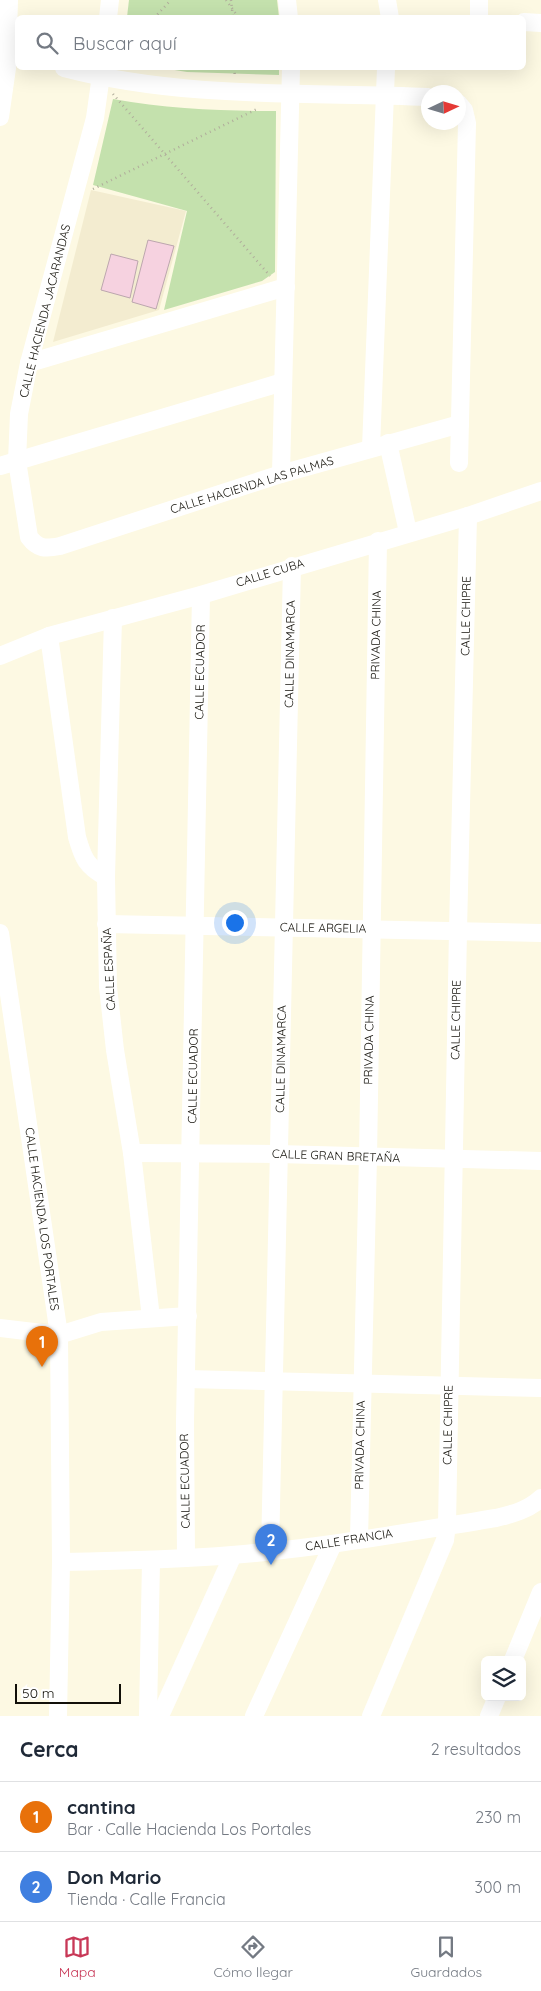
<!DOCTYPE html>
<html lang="es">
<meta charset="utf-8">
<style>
:root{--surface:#fff;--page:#f6f6f7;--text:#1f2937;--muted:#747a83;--line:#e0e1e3;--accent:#c83857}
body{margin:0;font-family:Quicksand,sans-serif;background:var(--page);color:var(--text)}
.controls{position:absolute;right:15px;bottom:15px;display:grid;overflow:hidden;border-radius:8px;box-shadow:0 5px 20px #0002}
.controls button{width:45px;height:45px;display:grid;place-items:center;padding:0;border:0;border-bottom:1px solid var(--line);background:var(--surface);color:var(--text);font:25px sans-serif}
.compass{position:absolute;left:421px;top:85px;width:45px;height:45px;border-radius:50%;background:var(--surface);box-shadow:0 5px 20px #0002;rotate:86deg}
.scale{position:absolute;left:15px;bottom:12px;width:106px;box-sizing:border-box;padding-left:5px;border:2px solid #121009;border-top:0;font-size:14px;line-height:18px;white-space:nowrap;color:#121009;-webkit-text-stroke:4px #fff;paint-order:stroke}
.you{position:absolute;left:234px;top:922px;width:18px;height:18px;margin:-12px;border:4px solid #fff;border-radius:50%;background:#1a73e8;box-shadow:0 0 0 8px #1a73e833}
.badge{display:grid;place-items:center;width:32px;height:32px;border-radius:50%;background:var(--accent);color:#fff;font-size:16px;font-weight:700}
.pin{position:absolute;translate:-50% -41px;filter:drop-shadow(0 1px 2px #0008)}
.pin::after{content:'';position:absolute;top:26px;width:18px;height:15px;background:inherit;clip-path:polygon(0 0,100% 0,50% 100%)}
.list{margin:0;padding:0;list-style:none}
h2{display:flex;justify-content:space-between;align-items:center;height:65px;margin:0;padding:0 20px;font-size:21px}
h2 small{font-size:16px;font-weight:400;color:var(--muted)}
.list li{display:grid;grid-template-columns:32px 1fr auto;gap:15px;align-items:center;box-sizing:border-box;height:70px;padding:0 20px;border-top:1px solid var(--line)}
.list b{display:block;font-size:19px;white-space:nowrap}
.list p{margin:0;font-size:16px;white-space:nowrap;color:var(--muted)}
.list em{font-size:16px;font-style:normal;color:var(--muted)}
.icon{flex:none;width:28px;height:28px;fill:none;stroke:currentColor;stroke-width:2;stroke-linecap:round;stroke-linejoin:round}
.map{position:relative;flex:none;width:541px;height:1716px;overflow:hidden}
.search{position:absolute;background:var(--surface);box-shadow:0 5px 20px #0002;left:15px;right:15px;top:15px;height:55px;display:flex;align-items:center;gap:12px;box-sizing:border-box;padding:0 18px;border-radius:8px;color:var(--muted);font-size:19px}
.sheet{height:205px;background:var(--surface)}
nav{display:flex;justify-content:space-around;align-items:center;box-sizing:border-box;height:70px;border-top:1px solid var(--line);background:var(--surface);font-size:14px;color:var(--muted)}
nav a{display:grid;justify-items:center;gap:2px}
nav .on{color:var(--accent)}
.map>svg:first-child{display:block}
.built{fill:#f3ecd0}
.green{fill:#c4e1ad}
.building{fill:#f6d2e0;stroke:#bca6ae}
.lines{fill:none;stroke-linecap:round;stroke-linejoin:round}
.path{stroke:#b0ad9b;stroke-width:2.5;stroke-dasharray:1 4;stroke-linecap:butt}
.minor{stroke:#fff;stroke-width:18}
.labels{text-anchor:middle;stroke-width:4;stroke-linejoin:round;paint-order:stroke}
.street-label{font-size:12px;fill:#121009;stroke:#fff}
</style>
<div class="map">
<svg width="541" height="1716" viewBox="0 0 541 1716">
<rect width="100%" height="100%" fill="#fdf9e3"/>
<!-- built -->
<path class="built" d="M91,190L186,211L159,310L53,342Z"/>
<!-- green -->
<g class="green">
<path d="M129,0H277L279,17H127Z"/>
<path d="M162,68H279V75L187,72Z"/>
<path d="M113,99C168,109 221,111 276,111L275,272L262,281L164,310L187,211L93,185Z"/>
</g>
<!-- building -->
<g class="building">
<path d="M148,240L174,246L156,309L132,302Z"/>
<path d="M111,254L138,261L130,298L101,290Z"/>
</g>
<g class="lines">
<!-- path -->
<g class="path">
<path d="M226,0L239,18"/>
<path d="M231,0L233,18"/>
<path d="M154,18L171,0"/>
<path d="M234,68L235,76"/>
<path d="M113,94L270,276"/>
<path d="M93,189L259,108"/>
</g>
<!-- minor -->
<g class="minor">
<path d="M287,0L289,18"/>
<path d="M387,0L390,18"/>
<path d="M108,18L110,0"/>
<path d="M479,18V0"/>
<path d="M524,22L541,23"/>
<path d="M64,68C183,99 307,92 428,97"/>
<path d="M102,68L95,118L29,363L19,414L17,461L29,537C38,549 45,549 60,546L281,474L460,424"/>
<path d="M458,103L464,110L467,123L459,463"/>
<path d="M0,117L7,68L9,0"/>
<path d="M29,363L286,287"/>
<path d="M388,443L408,532"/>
<path d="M371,448L386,68"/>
<path d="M0,466L283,382"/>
<path d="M281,474L291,68"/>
<path d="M113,618L106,877L108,987L115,1050L132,1153L151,1318"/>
<path d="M49,636L77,837C83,858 86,866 106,877"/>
<path d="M0,656L49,636L201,595L468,516L541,491"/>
<path d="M106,924L541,933"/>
<path d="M0,933L59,1335L61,1562L58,1716"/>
<path d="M132,1153L278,1154L541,1161"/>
<path d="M0,1328L59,1335L101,1322L188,1316"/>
<path d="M186,1379L541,1388"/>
<path d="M359,1539L368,1157L378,541"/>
<path d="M270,1551L292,566"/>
<path d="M186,1558L185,1422L201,595"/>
<path d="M61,1562C119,1561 175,1560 232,1555C321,1548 409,1532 496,1518C513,1514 528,1510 541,1498"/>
<path d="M513,1660L541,1592"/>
<path d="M148,1716L151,1561"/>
<path d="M160,1716L233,1555"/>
<path d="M254,1716L333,1544"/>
<path d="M371,1716L445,1540L447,1525L458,930L468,516"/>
<path d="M489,1716L497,1697"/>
</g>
</g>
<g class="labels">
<!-- street labels -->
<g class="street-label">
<text transform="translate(45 311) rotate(-76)" y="4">CALLE HACIENDA JACARANDAS</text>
<text transform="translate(252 485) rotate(-17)" y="4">CALLE HACIENDA LAS PALMAS</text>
<text transform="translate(270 573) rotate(-17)" y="4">CALLE CUBA</text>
<text transform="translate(466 616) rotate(-89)" y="4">CALLE CHIPRE</text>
<text transform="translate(376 635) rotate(-89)" y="4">PRIVADA CHINA</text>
<text transform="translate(290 654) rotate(-89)" y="4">CALLE DINAMARCA</text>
<text transform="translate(200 672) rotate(-89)" y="4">CALLE ECUADOR</text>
<text transform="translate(323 928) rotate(1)" y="4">CALLE ARGELIA</text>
<text transform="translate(109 969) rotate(-93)" y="4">CALLE ESPAÑA</text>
<text transform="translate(456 1020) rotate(-89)" y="4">CALLE CHIPRE</text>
<text transform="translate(369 1040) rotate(-89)" y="4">PRIVADA CHINA</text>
<text transform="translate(281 1059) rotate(-89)" y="4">CALLE DINAMARCA</text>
<text transform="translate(193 1076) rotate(-89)" y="4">CALLE ECUADOR</text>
<text transform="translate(336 1156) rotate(2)" y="4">CALLE GRAN BRETAÑA</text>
<text transform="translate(42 1219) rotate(82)" y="4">CALLE HACIENDA LOS PORTALES</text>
<text transform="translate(448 1425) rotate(-89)" y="4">CALLE CHIPRE</text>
<text transform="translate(360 1445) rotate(-89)" y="4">PRIVADA CHINA</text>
<text transform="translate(185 1481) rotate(-91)" y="4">CALLE ECUADOR</text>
<text transform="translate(349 1540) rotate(-9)" y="4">CALLE FRANCIA</text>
</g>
</g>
</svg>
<div class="controls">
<button><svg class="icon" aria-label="layers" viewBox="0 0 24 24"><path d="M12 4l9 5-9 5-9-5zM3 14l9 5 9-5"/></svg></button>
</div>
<svg class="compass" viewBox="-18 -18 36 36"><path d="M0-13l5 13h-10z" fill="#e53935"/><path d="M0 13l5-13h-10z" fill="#747a83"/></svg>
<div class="scale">50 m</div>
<div class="you"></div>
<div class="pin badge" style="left:42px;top:1367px;background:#e8710a">1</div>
<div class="pin badge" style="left:271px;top:1565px;background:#3f7fe0">2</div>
<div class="search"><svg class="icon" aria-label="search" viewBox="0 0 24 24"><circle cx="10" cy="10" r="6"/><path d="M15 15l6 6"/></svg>Buscar aquí</div>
</div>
<section class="sheet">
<h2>Cerca<small>2 resultados</small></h2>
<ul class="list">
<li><span class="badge" style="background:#e8710a">1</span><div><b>cantina</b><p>Bar · Calle Hacienda Los Portales</p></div><em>230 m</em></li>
<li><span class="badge" style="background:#3f7fe0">2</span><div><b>Don Mario</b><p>Tienda · Calle Francia</p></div><em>300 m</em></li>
</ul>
</section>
<nav>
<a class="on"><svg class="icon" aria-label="map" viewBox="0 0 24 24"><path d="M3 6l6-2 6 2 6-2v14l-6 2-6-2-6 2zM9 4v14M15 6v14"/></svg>Mapa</a>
<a><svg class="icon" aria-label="directions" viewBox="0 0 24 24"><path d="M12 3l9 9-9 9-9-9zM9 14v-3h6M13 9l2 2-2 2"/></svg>Cómo llegar</a>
<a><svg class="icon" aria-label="saved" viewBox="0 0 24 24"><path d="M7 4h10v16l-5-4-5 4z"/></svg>Guardados</a>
</nav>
